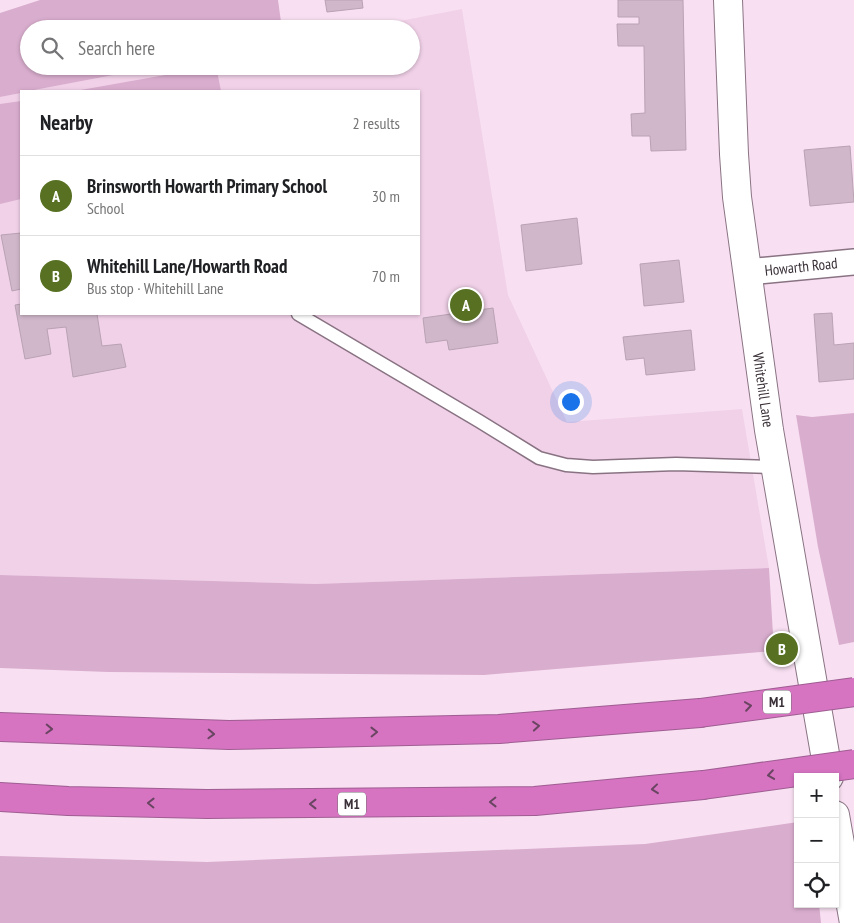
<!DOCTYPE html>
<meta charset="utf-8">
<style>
:root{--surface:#fff;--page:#f2f2f2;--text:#202124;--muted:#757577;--line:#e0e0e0;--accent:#577022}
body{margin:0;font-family:"PT Sans Narrow",sans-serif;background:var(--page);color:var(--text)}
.controls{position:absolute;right:15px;bottom:15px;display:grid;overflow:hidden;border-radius:0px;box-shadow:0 1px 4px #0004}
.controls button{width:45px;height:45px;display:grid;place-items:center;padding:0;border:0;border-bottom:1px solid var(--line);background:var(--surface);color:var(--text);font:25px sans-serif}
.you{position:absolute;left:570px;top:401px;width:18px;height:18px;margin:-12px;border:4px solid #fff;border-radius:50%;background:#1a73e8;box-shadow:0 0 0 8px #1a73e833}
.badge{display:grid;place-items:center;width:32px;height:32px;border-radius:50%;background:var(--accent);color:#fff;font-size:16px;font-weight:700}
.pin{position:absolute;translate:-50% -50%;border:2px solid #fff;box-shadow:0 1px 5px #0006}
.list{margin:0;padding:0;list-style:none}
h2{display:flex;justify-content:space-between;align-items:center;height:65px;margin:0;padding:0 20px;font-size:21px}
h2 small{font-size:16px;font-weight:400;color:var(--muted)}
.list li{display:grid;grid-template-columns:32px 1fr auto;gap:15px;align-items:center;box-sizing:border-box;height:80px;padding:0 20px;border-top:1px solid var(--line)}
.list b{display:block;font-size:19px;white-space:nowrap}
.list p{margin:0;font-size:16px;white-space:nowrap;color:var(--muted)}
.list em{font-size:16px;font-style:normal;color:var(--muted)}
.icon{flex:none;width:28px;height:28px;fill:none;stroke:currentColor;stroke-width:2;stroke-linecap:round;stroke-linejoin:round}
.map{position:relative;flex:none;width:854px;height:923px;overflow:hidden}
.search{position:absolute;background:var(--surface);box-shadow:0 1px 4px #0004;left:20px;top:20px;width:400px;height:55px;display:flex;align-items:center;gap:12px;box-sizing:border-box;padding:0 18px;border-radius:28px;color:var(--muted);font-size:19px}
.panel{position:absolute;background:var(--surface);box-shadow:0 1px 4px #0004;left:20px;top:90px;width:400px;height:225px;border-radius:0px}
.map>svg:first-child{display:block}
.built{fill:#f1d1e8}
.green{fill:#d9adce}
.building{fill:#d0b8ca;stroke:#b9a2b3}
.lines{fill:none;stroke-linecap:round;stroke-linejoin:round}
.lane-casing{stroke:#897383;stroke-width:15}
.street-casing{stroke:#897383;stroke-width:28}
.secondary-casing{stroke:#897383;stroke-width:30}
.highway-casing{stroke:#9f5d92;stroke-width:30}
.lane{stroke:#fff;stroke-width:12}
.street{stroke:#fff;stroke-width:25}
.secondary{stroke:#fff;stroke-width:28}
.highway{stroke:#d674c2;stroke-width:28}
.highway-bridge-casing{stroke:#9f5d92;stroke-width:30;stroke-linecap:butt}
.highway-bridge{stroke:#d674c2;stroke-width:28}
.oneway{stroke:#694561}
.labels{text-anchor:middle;stroke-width:4.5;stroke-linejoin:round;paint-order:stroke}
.shield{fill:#fff;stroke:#756f74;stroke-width:1}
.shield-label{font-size:14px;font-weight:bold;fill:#3a3138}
.street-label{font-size:15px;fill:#3a3138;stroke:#fff}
</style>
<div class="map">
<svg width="854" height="923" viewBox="0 0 854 923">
<rect width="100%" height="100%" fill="#f8e0f2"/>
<!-- built -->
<path class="built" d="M462,9L508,295L567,422L742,409L769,568L315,584L0,575V97L21,93V314H419V91H29L161,66H411V29H358Z"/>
<!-- green -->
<g class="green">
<path d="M40,0H278L282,29H29V66H161L29,91H21V93L0,97V13Z"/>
<path d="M216,66L221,91H75Z"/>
<path d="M21,101V199L0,204V104Z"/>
<path d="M854,413V642L839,645L818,547L796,415L812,417Z"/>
<path d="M769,568L774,651L484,675L108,672L0,668V575L315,584Z"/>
<path d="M798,822V904H819L821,923H0V856L207,862L645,844Z"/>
</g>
<!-- building -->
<g class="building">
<path d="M325,0H362L363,8L327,12Z"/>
<path d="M618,0H683L686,150L651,151L650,136H632L631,114L645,113L644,46H618L617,24H639V17H618Z"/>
<path d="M850,146L854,202L810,206L804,150Z"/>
<path d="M577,218L582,264L526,271L521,225Z"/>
<path d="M21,233V289L12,291L1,235Z"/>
<path d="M679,260L684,302L644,306L640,264Z"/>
<path d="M21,304V314H97L102,346L121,344L126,367L73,377L66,327L47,329L51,354L25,359L15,305Z"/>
<path d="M493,308L498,343L449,350L447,340L426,343L423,318Z"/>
<path d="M832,313L834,345L854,343V379L819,382L814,314Z"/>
<path d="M691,330L695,370L646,375L644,358L626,360L623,337Z"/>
</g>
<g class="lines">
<!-- lane casing -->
<g class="lane-casing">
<path id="lane" d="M298,314L479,421L539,458L566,465L593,467L676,464L775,467"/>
</g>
<!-- street casing -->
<g class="street-casing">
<path id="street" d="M747,272L854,262"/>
</g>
<!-- secondary casing -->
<g class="secondary-casing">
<g id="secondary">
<path d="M728,0L734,154L737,197L769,430L829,777"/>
<path d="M835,815L854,923"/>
</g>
</g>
<!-- highway casing -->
<g class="highway-casing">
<g id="highway">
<path d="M0,727L229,735L499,729L700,713"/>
<path d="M0,797L68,801L207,804L535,801L703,785"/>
</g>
</g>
<!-- lane -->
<use href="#lane" class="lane"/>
<!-- street -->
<use href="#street" class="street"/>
<!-- secondary -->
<use href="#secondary" class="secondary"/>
<!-- highway -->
<use href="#highway" class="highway"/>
<!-- highway-bridge casing -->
<g class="highway-bridge-casing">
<g id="highway-bridge">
<path d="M700,713L854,692"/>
<path d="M703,785L854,764"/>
</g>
</g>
<!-- highway-bridge -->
<use href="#highway-bridge" class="highway-bridge"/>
</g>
<!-- one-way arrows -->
<defs><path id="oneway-chevron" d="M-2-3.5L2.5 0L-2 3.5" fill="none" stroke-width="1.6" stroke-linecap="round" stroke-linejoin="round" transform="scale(1.25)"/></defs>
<g class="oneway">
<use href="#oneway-chevron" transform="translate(748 706) rotate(-8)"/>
<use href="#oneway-chevron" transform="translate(536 726) rotate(-5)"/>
<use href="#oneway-chevron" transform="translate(49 729) rotate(2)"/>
<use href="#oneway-chevron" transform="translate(374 732) rotate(-1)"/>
<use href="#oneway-chevron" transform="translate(211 734) rotate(2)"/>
<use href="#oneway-chevron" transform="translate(771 775) rotate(172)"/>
<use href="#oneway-chevron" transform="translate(655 789) rotate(174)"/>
<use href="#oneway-chevron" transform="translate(493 802) rotate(179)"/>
<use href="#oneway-chevron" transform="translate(151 803) rotate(-179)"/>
<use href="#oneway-chevron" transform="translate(313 804) rotate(180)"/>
</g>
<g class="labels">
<!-- shield labels -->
<g class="shield">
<rect x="763" y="690.5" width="28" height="23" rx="4"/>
<rect x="338" y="792.5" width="28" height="23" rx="4"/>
</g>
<g class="shield-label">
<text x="777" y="707">M1</text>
<text x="352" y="809">M1</text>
</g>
<!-- street labels -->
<g class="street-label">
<text transform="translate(801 267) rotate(-6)" y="5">Howarth Road</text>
<text transform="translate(763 390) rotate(82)" y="5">Whitehill Lane</text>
</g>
</g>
</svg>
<div class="controls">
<button>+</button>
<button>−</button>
<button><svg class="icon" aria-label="locate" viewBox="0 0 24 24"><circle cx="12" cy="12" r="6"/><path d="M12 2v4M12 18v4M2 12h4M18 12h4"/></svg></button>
</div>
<div class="you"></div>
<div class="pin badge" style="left:466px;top:305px">A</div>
<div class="pin badge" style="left:782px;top:649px">B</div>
<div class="search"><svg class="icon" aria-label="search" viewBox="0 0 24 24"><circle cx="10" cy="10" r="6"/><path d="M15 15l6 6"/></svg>Search here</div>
<section class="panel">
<h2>Nearby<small>2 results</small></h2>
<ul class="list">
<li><span class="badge">A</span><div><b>Brinsworth Howarth Primary School</b><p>School</p></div><em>30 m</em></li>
<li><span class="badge">B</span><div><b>Whitehill Lane/Howarth Road</b><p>Bus stop · Whitehill Lane</p></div><em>70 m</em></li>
</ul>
</section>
</div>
